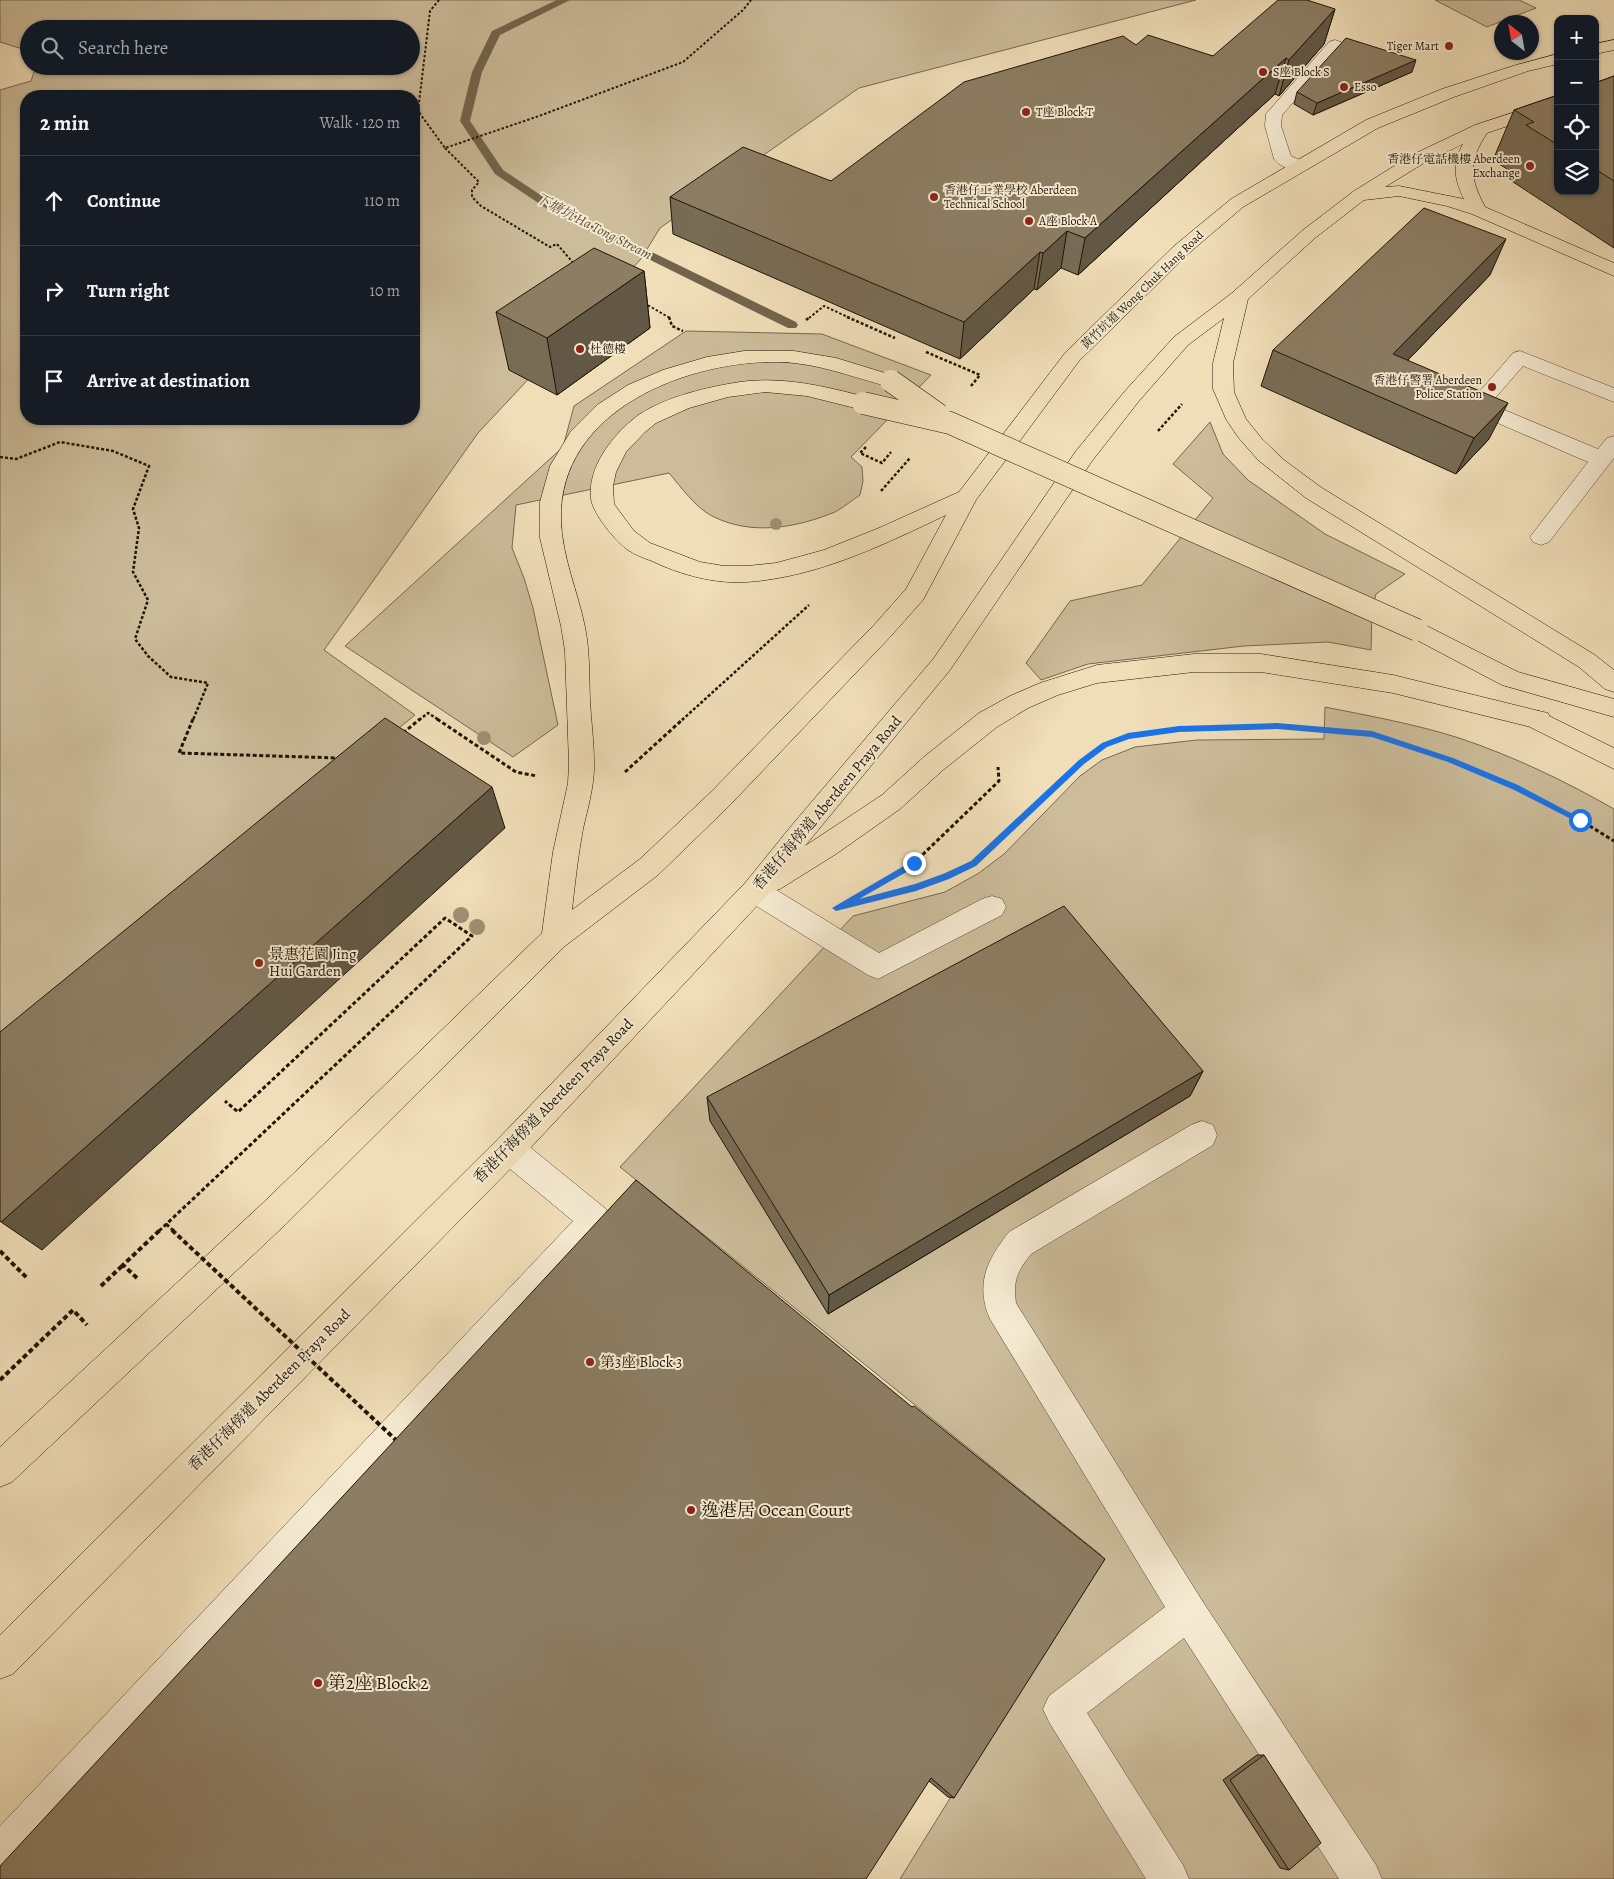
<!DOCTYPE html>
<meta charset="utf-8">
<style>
:root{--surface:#171b24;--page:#242831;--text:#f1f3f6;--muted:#9ea1a6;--line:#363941}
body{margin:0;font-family:Alegreya,"Noto Serif TC",serif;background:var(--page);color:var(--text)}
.controls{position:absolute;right:15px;top:15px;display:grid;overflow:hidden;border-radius:10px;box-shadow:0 1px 4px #0004}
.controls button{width:45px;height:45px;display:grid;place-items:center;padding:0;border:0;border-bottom:1px solid var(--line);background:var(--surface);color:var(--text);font:25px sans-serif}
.compass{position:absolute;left:1494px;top:15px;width:45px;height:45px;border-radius:50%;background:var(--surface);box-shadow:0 1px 4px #0004;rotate:329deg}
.stop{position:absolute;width:15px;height:15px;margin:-11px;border:4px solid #1a73e8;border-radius:50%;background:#fff}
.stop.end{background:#1a73e8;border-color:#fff;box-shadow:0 1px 5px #0008}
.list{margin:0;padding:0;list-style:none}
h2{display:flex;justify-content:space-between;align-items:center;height:65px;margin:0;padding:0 20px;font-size:21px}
h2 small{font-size:16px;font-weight:400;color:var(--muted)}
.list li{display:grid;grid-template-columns:32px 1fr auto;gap:15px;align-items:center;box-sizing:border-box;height:90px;padding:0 20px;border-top:1px solid var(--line)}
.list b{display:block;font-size:19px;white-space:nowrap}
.list em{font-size:16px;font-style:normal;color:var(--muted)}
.icon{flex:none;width:28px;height:28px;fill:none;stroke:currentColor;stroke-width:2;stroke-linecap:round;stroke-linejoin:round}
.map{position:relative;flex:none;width:1614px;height:1879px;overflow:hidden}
.search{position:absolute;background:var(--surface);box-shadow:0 1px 4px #0004;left:20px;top:20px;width:400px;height:55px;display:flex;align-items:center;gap:12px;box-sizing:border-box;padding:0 18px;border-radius:28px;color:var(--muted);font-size:19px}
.panel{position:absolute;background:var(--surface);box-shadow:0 1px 4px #0004;left:20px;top:90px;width:400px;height:335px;border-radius:20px}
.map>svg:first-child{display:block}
.green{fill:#ccbc9a;stroke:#766850;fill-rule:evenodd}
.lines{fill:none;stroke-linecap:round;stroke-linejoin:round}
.stream{fill:#72644c;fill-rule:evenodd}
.minor-casing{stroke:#534632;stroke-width:1}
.major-casing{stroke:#1f1406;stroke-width:1}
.highway-casing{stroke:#1f1406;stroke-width:1}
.path-far3{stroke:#1f1406;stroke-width:2;stroke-dasharray:2.5 2;stroke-linecap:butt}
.path-far2{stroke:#1f1406;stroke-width:2.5;stroke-dasharray:3 2;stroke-linecap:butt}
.path-far1{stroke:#1f1406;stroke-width:3;stroke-dasharray:4 2.5;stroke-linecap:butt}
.path{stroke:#1f1406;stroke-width:4;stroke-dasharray:5 3;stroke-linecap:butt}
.minor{fill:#f5ead1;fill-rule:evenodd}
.major{fill:#f0deb8;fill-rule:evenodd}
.highway{fill:#f0deb8;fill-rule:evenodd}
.highway-bridge-casing{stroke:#1f1406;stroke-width:23;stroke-linecap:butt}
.path-bridge-far1{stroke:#1f1406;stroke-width:3;stroke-dasharray:4 2.5;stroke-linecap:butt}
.path-bridge{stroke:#1f1406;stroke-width:4;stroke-dasharray:5 3;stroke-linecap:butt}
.highway-bridge{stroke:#f0deb8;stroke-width:22}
.tree{fill:#9f8f73}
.wall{fill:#786c55;stroke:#1f1406}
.shaded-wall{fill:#625845;stroke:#1f1406}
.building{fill:#8c7d63;stroke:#1f1406}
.route{fill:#1a73e8}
.poi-dot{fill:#8f2418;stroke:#f5ead1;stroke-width:2}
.labels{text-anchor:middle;stroke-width:4;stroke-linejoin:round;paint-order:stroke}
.far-poi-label{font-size:12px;fill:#1f1406;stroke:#f5ead1;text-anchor:start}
.far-street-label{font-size:12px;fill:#1f1406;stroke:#f5ead1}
.far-water-label{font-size:14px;font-style:italic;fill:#5d503b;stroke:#f5ead1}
.street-label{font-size:15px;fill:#1f1406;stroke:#f5ead1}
.poi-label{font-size:15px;fill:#1f1406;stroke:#f5ead1;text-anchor:start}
.near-poi-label{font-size:18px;fill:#1f1406;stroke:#f5ead1;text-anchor:start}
</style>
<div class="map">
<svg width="1614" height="1879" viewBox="0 0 1614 1879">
<rect width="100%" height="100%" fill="#f0deb8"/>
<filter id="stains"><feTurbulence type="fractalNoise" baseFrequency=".004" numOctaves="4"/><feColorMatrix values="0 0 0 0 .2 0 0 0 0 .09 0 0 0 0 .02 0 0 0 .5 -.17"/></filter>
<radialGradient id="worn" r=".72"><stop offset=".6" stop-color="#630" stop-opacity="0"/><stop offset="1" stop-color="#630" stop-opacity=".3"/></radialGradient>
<!-- green -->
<g class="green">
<path d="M0,0H1196L859,88L660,228L641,259L478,433L324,650L415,715L0,1052V90L31,81L36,66H411V29H29V51L0,42ZM26,96H414V419H26Z"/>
<path d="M1435,0H1519L1536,8L1487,27Z"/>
<path d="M686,331L822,334L931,375L851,457L862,467L863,481L860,495C852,500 843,508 835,512C796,528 751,536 712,516C695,507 681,487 669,473L516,505L512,548L524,578L533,608L558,725L513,757L345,646L563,447L574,406Z"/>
<path d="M1210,422L1223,454L1248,480L1325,534L1405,574L1376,594L1372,610L1371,650L1328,642L1244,646L1088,664L1041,680L1026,663L1070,601L1142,585L1213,498L1173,464Z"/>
<path d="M1325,707C1370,716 1415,724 1459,738C1513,756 1565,781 1614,809V1879H900L1101,1555L620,1167L853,916L945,892L979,873L1004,854L1080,776L1102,760L1135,747L1197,740L1324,739Z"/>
</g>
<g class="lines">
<!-- stream -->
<path class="stream" d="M557,0H570L500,35L482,72L470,121L503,170L557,206L796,322L798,325L796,328H788L549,210L495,174L460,121L472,72L492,31Z"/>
<!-- minor casing -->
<g class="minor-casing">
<g id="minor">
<path d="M1335,40L1341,42L1343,45L1341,48L1282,115L1281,126L1291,156L1304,162L1307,166L1304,170C1294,172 1280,167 1274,159L1265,126L1266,114L1329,42Z"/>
<path d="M1520,351L1614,388V402L1523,366L1490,404L1598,449L1607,438L1614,436V458L1549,542L1541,545L1533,542L1530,537L1588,462L1470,411L1467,406L1513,353Z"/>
<path d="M755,880L765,883L879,953L982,899L992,896L1002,899L1006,907L1002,915L878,979L868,975L745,899L742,891L745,883Z"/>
<path d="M1202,1121L1213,1125L1217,1135L1213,1145L1031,1254C1017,1272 1013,1280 1016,1303L1201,1599L1376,1865L1382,1879H1339L1184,1638L1087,1713L1183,1865L1189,1879H1146L1049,1722L1043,1709L1049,1696L1165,1607L990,1319C975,1284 987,1260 1009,1232L1191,1125Z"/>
<path d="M509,1135L520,1139L606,1209L611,1220L606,1231L14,1869L0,1875V1826L573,1221L498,1159L494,1149L498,1139Z"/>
</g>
</g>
<!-- major casing -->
<g class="major-casing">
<g id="major">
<path d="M1539,711L1614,748V769L1530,727L1527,720L1530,713Z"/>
<path d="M509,1135L520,1139L524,1149L520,1159L13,1674L0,1679V1635L498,1139Z"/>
<path d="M275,1198L286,1202L291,1213L286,1224L12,1482L0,1487V1447L264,1202Z"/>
</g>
</g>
<!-- highway casing -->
<g class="highway-casing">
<g id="highway">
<path d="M1614,40V50L1595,54V44Z"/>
<path d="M1558,54V64L1528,71L1454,97L1378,128L1243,207L1188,254L1079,361L976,500L923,600L890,637L730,805L658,875L565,946L286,1224L275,1228L264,1224L259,1213L264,1202L542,933L553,852L568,783L569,764L565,651L561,626L540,538V502L550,466L571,431L597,405L628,385L663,370L707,357L744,351H794L836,358L898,377L901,381L898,385L891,387C854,378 819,363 780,362C688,360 558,410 561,520C562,557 578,592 585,627C590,652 589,676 590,700C591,721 594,741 594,761C595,784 588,807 583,829C578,856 575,883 572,910L640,859L712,791L874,625L906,589L946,515C883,545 818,577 747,582C715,584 681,575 652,561C644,558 635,555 628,550C616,542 593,514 591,499C587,466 615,432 640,414C668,396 708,387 740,382C785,376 827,387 870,398L873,403L870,408L863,410L807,396L765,392L728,397L689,408L656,423L645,432L626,452L616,472L613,486L614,504L634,531L650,543L700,562L724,566H747L776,563L824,550L879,528L959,492L1065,353L1174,246L1231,199L1366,120L1442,89L1516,65Z"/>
<path d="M1558,98V109L1487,133C1468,162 1469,176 1485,207L1614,263V276L1472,214L1447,206L1399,196L1364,200L1315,238L1248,299L1233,363L1234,392L1246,419L1262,439L1284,460L1322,488L1595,655L1614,670V692L1605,689L1579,667L1306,498L1258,460L1238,437L1226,419L1213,389V363L1224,318L1188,345L1139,401L1092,461L950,670L805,846L882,795L925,756L979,713L1010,696L1040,683L1097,665L1194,654H1261L1393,675L1539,711L1548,713L1551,720L1548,727L1539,729L1393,693L1261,672H1194L1097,683L1058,695L1028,708L997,727L943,770L900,809L836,854L780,889L770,892L520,1159L509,1163L498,1159L494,1149L498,1139L745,883L792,825L934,658L1076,451L1125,391L1174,337L1232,293L1303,230L1354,191L1412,155L1475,125ZM1463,144C1452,164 1454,179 1464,199L1399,186L1385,187L1424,163Z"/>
<path d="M1417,621L1518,672L1614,699V717L1502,685L1409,636L1405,630L1409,624Z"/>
</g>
</g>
<!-- path-far3 -->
<g class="path-far3">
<path d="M439,0L430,11L418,111L445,148L539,116L683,62L743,10L751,0"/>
<path d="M445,148L479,182L472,190V197L481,206L550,247L557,244L575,265"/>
<path d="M644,303L670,318"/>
<path d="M809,318L824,306L850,318"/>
</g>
<!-- path-far2 -->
<g class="path-far2">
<path d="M669,317L672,326L683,331"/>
<path d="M847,317L895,338"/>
<path d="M806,320L810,317"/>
<path d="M926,352L980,375L971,386"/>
<path d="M1158,431L1182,404"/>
<path d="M866,447L860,453L882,463L891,452"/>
<path d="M0,457L16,459L60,442L113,451L149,466L133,509L139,528L133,572L148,600L135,639L148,656L171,677L208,683L193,720"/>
<path d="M881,491L910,458"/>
<path d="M419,720L428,713L439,720"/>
<path d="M682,720L809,605"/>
</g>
<!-- path-far1 -->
<g class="path-far1">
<path d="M193,719L179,753L338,758"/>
<path d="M437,719L516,772L537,776"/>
<path d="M403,733L420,719"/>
<path d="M625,772L683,719"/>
<path d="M851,899L914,863L999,781L998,767"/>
<path d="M858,902L916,888L974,864L1082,762L1104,745L1128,736L1179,729L1277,726L1372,734L1451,760L1515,787L1580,820L1614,841"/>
<path d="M159,1231L472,936L445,918L238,1112L225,1101"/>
</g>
<!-- path -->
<g class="path">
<path d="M0,1251L28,1279"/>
<path d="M137,1278L123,1265L160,1230"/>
<path d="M101,1286L123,1265"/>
<path d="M0,1380L73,1310L87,1325"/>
</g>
<!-- minor -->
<use href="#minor" class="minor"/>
<!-- major -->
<use href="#major" class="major"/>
<!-- highway -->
<use href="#highway" class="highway"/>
<!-- highway-bridge casing -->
<g class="highway-bridge-casing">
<g id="highway-bridge">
<path d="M891,381L939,415"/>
<path d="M863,403L950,423L1417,630"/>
</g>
</g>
<!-- path-bridge-far1 -->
<path class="path-bridge-far1" d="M166,1224L174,1231"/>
<!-- path-bridge -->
<path class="path-bridge" d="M172,1230L397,1441"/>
<!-- highway-bridge -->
<use href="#highway-bridge" class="highway-bridge"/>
</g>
<!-- trees -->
<g class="tree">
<circle cx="776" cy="524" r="6"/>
<circle cx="484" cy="738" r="7"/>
<circle cx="461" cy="915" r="8"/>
<circle cx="477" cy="927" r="8"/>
</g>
<!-- wall -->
<g class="wall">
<path d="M1335,9L1324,44L1279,96L1275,94L1078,275L1061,268L1037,290L1034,289L960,359L673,234L670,197L831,181L1136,45L1213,56Z"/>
<path d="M1412,72L1313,115L1294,104L1297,92Z"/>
<path d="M1614,76V248L1504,176L1507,169L1493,160L1514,110L1558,95V191H1595V83Z"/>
<path d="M644,271L650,328L557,395L509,370L496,312Z"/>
<path d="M1490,275L1408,360L1489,439L1456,474L1261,386L1273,350Z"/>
<path d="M1203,1071L1190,1096L828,1314L710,1121L707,1097Z"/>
<path d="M636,1180L954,1798L948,1797L929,1781Z"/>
<path d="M1257,1755H1264L1289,1870L1280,1868L1223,1780Z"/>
</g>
<!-- shaded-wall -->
<g class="shaded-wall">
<path d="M1335,9L1324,44L1279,96L1289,60Z"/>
<path d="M1286,58L1275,94L1078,275L1085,238Z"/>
<path d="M1416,60L1412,72L1313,115L1317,103Z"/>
<path d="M1067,231L1061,268L1037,290L1043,253Z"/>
<path d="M1506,239L1490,275L1378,391L1393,354Z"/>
<path d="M1040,252L1034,289L960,359L964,322Z"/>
<path d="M644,271L650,328L557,395L547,338Z"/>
<path d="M1508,403L1489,439L1456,474L1474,438Z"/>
<path d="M492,787L505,828L42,1250L1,1222Z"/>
<path d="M1203,1071L1190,1096L828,1314L829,1295Z"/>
</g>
<!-- building -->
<g class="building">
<path d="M1278,0H1307L1335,9L1289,60L1286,58L1085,238L1067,231L1043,253L1040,252L964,322L670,197L743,147L831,181L964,82L1123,36L1136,45L1148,35L1213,56Z"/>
<path d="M1346,38L1416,60L1317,103L1297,92Z"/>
<path d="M1614,76V181L1595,169V83Z"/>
<path d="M1558,95V145L1526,125L1534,122L1514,110Z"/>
<path d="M1424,208L1506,239L1393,354L1508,403L1474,438L1273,350Z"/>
<path d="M594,248L644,271L547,338L496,312Z"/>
<path d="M385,718L492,787L1,1222L0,1221V1032Z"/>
<path d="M1064,906L1203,1071L829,1295L707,1097Z"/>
<path d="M636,1180L912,1407L914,1406L1105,1559L954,1798L931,1778L866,1879H0V1866Z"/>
<path d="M1264,1755L1321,1843L1289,1870L1230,1780Z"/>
</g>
<!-- route -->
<path class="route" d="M1277,723L1372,731L1453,758L1518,785L1584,820L1583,822H1577L1512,789L1448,762L1372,737L1277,729L1179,732L1129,739L1107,747L1084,764L976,866L949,879L916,891L836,911L832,908L914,860L918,863L917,866L859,899L915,884L943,874L971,861L1079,760L1102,743L1128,733L1179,726Z"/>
<!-- markers -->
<g class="poi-dot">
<circle cx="1449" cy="46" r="5"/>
<circle cx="1263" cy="72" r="5"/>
<circle cx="1344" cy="87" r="5"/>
<circle cx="1026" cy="112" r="5"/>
<circle cx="1530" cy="166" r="5"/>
<circle cx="934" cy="197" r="5"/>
<circle cx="1029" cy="221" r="5"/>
<circle cx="580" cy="349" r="5"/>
<circle cx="1492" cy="387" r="5"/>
<circle cx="259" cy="963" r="5"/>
<circle cx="590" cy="1362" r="5"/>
<circle cx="691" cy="1510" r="5"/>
<circle cx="318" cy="1683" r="5"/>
</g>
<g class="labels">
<!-- far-poi labels -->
<g class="far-poi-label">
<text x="1439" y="50" text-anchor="end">Tiger Mart</text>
<text x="1273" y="76">S座 Block S</text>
<text x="1354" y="91">Esso</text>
<text x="1036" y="116">T座 Block T</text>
<text x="1520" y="163" text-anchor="end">香港仔電話機樓 Aberdeen<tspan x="1520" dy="14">Exchange</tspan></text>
<text x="944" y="194">香港仔工業學校 Aberdeen<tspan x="944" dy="14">Technical School</tspan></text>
<text x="1039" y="225">A座 Block A</text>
<text x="590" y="353">杜德樓</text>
<text x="1482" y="384" text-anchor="end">香港仔警署 Aberdeen<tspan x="1482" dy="14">Police Station</tspan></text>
</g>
<!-- far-street labels -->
<g class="far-street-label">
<text transform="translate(1142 290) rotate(-44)" y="4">黃竹坑道 Wong Chuk Hang Road</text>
</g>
<!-- far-water labels -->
<g class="far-water-label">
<text transform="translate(594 226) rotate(27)" y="5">下塘坑 Ha Tong Stream</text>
</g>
<!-- street labels -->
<g class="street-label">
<text transform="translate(827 803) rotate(-50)" y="5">香港仔海傍道 Aberdeen Praya Road</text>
<text transform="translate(553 1101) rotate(-46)" y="5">香港仔海傍道 Aberdeen Praya Road</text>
<text transform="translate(269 1390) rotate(-45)" y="5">香港仔海傍道 Aberdeen Praya Road</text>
</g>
<!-- poi labels -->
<g class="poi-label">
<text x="269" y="959">景惠花園 Jing<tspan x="269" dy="17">Hui Garden</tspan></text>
<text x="600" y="1367">第3座 Block 3</text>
</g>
<!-- near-poi labels -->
<g class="near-poi-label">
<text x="701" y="1516">逸港居 Ocean Court</text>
<text x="328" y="1689">第2座 Block 2</text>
</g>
</g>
<rect width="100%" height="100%" filter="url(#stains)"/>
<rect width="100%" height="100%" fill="url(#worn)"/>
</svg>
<div class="controls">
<button>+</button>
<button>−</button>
<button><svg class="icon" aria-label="locate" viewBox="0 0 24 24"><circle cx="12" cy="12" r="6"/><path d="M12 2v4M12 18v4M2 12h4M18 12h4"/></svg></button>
<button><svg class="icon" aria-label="layers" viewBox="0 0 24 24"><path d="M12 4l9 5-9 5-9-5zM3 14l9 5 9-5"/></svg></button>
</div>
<svg class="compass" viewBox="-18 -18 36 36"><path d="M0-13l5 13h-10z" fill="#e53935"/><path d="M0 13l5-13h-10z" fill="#9ea1a6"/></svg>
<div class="stop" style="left:1580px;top:820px"></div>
<div class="stop end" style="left:914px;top:863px"></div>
<div class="search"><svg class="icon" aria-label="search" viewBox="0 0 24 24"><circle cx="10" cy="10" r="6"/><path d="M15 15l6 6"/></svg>Search here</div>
<section class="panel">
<h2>2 min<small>Walk · 120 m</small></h2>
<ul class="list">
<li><svg class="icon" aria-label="ahead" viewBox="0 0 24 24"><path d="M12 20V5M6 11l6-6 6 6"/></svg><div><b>Continue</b></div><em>110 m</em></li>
<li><svg class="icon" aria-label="right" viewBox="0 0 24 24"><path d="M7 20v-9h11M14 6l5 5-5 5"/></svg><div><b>Turn right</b></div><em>10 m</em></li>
<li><svg class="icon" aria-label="arrive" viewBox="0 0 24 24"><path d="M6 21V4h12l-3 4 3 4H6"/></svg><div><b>Arrive at destination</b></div></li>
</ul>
</section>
</div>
